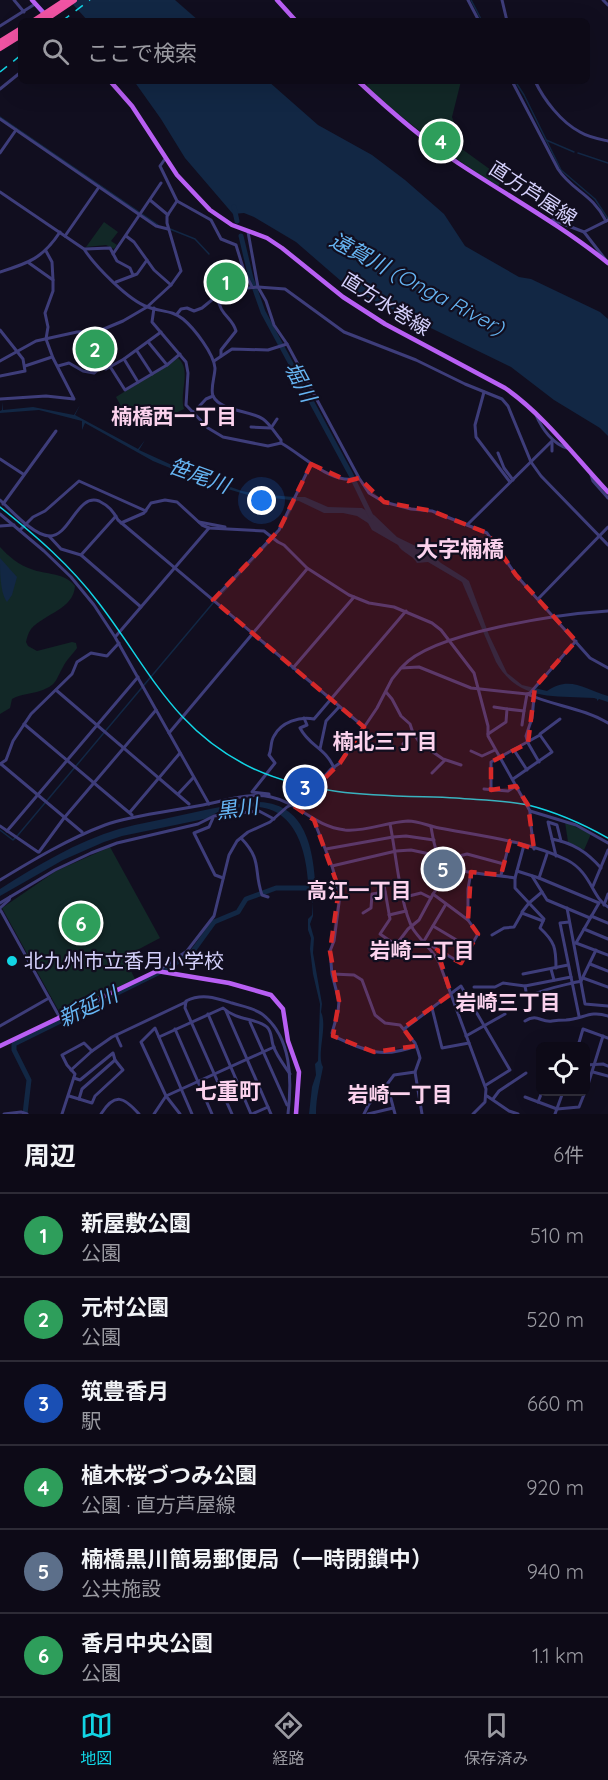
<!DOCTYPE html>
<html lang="ja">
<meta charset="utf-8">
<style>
:root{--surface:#0d0a17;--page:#161320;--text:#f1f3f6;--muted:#9a9aa1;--line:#2d2b36;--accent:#12d5e5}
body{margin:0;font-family:Quicksand,"Noto Sans JP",sans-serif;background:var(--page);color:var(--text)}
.controls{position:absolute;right:18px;bottom:18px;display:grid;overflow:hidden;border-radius:9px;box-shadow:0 6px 24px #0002}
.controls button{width:54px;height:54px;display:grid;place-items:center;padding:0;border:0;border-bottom:2px solid var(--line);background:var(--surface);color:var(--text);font:30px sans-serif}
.you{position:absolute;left:262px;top:501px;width:21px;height:21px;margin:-15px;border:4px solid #fff;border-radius:50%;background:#1a73e8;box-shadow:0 0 0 9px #1a73e833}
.badge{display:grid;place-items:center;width:39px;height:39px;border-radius:50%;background:var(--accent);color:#fff;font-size:20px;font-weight:700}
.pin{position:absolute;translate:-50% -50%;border:3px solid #fff;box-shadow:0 2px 6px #0006}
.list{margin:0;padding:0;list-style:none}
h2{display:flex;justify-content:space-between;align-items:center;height:78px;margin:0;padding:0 24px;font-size:26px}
h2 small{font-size:20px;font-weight:400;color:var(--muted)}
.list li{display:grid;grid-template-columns:39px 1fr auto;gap:18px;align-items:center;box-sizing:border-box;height:84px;padding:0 24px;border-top:2px solid var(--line)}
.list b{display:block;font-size:22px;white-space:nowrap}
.list p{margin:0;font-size:20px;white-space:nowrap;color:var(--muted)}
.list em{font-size:20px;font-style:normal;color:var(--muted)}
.icon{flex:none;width:33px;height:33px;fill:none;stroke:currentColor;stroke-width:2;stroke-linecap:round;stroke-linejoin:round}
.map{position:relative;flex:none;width:608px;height:1114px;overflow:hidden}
.search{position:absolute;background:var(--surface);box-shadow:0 6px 24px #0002;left:18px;right:18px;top:18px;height:66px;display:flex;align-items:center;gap:15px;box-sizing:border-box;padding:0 21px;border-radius:9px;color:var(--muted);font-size:22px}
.sheet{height:582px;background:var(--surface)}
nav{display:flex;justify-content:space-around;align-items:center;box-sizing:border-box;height:84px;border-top:2px solid var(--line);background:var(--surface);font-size:16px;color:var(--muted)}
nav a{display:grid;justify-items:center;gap:3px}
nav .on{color:var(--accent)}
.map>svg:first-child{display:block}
.green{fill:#122827}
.water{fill:#122744}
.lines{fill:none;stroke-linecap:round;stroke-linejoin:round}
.stream{stroke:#122744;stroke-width:1.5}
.river{stroke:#122744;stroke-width:5}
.minor{stroke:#3e3d7a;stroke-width:3}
.major{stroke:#b85ff3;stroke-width:4.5}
.highway{stroke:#f254a4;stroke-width:6}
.tram{stroke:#12d5e5;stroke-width:1.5}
.rail{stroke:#12d5e5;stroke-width:1.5;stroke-dasharray:9 8;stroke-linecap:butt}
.marked{fill:#d62828;fill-opacity:0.2;stroke:#d62828;stroke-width:4.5;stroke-dasharray:12 8;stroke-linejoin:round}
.poi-dot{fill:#12d5e5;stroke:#110e1f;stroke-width:2}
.labels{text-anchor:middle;stroke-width:4.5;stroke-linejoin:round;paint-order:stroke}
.street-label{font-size:20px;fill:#d4d0fb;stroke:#110e1f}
.poi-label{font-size:20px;fill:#d4d0fb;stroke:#110e1f;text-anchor:start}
.water-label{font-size:21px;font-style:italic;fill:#66b5f3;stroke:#110e1f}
.neighbourhood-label{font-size:21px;font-weight:bold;fill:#fbd2ed;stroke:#110e1f}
.quarter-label{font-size:22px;font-weight:bold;fill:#fbd2ed;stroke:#110e1f}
</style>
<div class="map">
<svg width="608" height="1114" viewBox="0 0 608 1114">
<rect width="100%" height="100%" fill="#110e1f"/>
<!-- green -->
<g class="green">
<path d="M373,81H461L452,117L454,123L437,131L502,178L498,187C452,157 409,124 368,88L367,84Z"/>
<path d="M104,222L118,232L111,241L117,245L114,249L106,245L86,247Z"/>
<path d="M178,358C192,370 179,392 184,409L151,425L123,410L116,397Z"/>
<path d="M0,547C8,556 19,565 31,569C46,575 64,572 75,586C74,609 44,614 31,629C28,633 27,638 26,642L28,646L37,651L72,642L76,643L77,648C73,654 66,660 63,667C55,681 57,685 40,691C31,694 21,694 12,699L10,708L0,714Z"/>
<path d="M565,822L591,834L584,850L568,842Z"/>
<path d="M110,847L160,938L124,957L135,979L61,1015L2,908L56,871Z"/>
</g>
<!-- water -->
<g class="water">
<path d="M69,0H175L199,21H88Z"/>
<path d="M134,81H268L318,125L372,155L405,180L444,214L465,246L519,277L531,279L600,312L608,319V436L600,428L554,400L511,367L365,296L341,281L296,242L254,217L244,213L233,214L185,158L161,119Z"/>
<path d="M2,402L3,410L33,407L74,415L80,405L75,415L138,449L145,440L139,450L185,471L242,491L258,494L294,497H305L328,507L362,508L374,515L397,537L430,553L441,563L465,578L469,581L489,635L507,673L522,685L547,691C569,675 585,689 608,696V702L599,699L597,701V699L594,698C554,695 519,702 496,662L462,582L428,562L417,563C413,555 401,552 398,545L372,530L368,523L357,516L343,513H324L299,501L248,495L204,482L153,461L85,423L82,430V421L39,410L0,413V411L2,410Z"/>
<path d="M0,558L17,577L12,595L7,602C0,593 0,571 0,558Z"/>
<path d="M259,802C309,804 314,855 316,894L314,889L310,896L313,899V916L310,924L314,938L313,953L322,1004L321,1012C328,1026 316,1056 323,1067C320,1083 316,1097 316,1114H309L312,1087L316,1075L315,1064L318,1061L320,1004L313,974L310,949L311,938L308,930V919L312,915L313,903L309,897C308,854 298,801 243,807C231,808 217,810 209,818L122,836L104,842L63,860L0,896V889C38,865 76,842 119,829C140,823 161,820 182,815C208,809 233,804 259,802Z"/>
</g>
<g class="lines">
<!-- stream -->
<g class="stream">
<path d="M471,0L482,21"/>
<path d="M515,81L524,95L561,170L595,199L608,219"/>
<path d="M0,117L158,225"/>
<path d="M546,140L574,152"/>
<path d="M578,153L608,163"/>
<path d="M170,229L195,239L209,254"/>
<path d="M283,525L296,500"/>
<path d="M0,830L13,840L18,835L213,603L277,534"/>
</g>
<!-- river -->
<g class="river">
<path d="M234,207L237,221"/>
<path d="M241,236L251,278L263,312L351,475L371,516"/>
<path d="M25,1114L29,1080L14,1050V1044L170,967L193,951L214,922L238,912L246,899L276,888H311"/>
</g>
<!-- minor -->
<g class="minor">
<path d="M14,0L24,12"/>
<path d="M468,0L479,21"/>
<path d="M502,0L507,21"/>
<path d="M603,0L608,5"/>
<path d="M0,26L35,4"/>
<path d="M512,81L558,169C572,191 592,193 606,221"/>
<path d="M535,81C544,100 561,122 580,132C588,137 599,139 608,141"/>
<path d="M0,89L21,72"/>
<path d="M0,119L156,226L168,229"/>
<path d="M0,153L16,130"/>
<path d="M0,192L84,249C95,266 129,301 148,307C161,312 172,310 183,319C194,328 214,354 215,368C215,376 210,389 213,396C221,412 251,410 263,419C270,424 275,433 281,440V443"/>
<path d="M150,200L168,215"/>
<path d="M177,201L211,220L221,239L236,245L244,271L252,287"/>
<path d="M549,221L553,220L584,232L605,259"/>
<path d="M248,232L258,287L266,301L274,325L287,344L359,478L369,493L384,502L411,509L432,511L487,533L516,575L590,658L608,668"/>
<path d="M584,232L608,220"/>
<path d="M65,236L99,187"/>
<path d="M126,236L134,242L154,270L171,285"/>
<path d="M85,249L110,248L117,261L130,268L133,275"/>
<path d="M46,251L52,262L53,280"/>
<path d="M113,254L161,183"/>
<path d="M0,272C29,263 43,258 60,232"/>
<path d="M116,282L137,274L147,260"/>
<path d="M217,295C220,317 232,316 236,331L221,350V356"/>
<path d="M154,308L152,322L186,362L188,373L186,405L208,428L223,437L268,446L281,443C303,455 332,486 358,478"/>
<path d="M177,314L181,309L187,308L194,311L202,308L224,290L258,287L285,289L344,332L416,360L465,384L502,399L508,406L531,462L541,476L608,545"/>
<path d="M0,330L23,359L25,371L0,376"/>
<path d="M99,331C100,338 102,355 99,361L101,367L106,369L124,359L161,332"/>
<path d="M149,343L167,365"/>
<path d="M137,351L152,374"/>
<path d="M124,359L138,382"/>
<path d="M0,361L36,341L77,332L99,331L123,321L147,307L171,285L181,271L167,223V216L177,201L160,166L165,159"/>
<path d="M214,361L232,349L268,350L287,344"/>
<path d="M25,366L52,357"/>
<path d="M58,366L69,363L83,371L94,373L101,367"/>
<path d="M111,368L125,390L167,365L180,354"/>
<path d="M484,392L475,425L476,437L510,482"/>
<path d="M0,399L46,396L74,399L53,358L46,339L48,327L45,313L53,291V280L29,263"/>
<path d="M192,414L206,399L213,396"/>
<path d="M536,415C542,429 553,444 567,448"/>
<path d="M251,427L271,428L277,419"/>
<path d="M552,442V451"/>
<path d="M498,453L504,468L513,480"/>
<path d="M0,459L23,474"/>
<path d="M591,475L593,481L608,498"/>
<path d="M0,500C12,511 33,535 49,536C70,537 77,493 99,501C109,506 113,511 118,520L364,727"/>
<path d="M3,504L56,431"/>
<path d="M0,514L44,551L71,577L94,605L115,637L209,804"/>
<path d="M199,522L225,527"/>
<path d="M121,523L144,513L151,503L165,500L177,502L202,525L209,528L264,531L278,542L284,545L307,568L349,595L369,603L394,607L432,623L441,630L474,673L488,726V736L530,811V819L534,849"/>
<path d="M468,524L553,440"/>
<path d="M0,526L14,525"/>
<path d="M20,530L33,517L45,511L79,481L146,511"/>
<path d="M49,536L61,549L81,555L141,607"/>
<path d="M81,555L116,516"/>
<path d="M538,599L608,527"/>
<path d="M213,600L279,530L311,464"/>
<path d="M116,636L209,528"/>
<path d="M402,667C432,632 561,614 608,611"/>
<path d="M293,668L354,597"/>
<path d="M56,690L189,804"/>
<path d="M386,692L392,699L401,716L410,724L413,733L420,743L443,759L461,765"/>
<path d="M534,697L532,718L526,736L528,743L539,762"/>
<path d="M507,709L524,711L527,694C554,706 583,708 608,723"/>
<path d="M304,718L307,725L300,728C310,747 325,747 334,768"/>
<path d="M24,724L132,815"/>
<path d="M522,725L524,711"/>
<path d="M169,733L307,569"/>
<path d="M488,734L506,722L507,709L494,707"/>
<path d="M540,734L560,719"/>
<path d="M403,744L413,733"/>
<path d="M320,749L326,721L339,707"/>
<path d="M514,750L527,770"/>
<path d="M471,751L482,756L495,750"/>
<path d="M0,764L6,760L13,741L31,714L72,674L77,662L91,653L107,656L119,643"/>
<path d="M1,764L82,832"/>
<path d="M432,773L445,760"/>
<path d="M484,789L508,791L516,786"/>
<path d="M491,790V762L540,735L552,752L513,779"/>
<path d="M178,794L193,778"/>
<path d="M269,796V794L252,792L275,763L269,755C272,749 270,742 274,736C281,722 300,716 314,719L406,611"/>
<path d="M530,811L576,825L608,843"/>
<path d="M130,812L180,753"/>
<path d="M213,818L209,827L194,833L215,875L223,878"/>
<path d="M314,821L332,866L340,895L334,941L330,951L332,974L339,1001L338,1012L332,1033L333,1036C366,1051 381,1059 416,1046"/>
<path d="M390,824C396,852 400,906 413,929C420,940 432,949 439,962L486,1089L485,1102L473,1114"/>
<path d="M0,826L38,852"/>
<path d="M431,827C433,837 435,854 442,863C451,873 499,875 515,878"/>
<path d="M7,831L138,677"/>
<path d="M241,838C263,861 253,869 262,895L268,897"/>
<path d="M552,839L548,822L557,825L561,841"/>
<path d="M524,845L515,878V888L544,919L540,928C555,942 556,948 556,968"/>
<path d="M326,849L393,837L406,836L434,840"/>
<path d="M39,852L64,818L156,710"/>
<path d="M556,856L552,839C573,843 587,852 601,868"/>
<path d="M440,861L467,854L504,864"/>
<path d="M332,866L396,851L411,850L439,856"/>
<path d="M517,871L539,878L599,903"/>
<path d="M501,875L510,841"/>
<path d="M532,876L547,900L590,918"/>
<path d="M539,878L547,854"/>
<path d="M0,880C33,860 68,839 105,825C132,815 174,811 203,805C225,801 248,792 271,797C299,803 313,826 345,830C365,832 387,822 408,821C419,821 428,826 439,828C482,836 527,841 567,860C591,872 593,899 608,907"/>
<path d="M401,881L384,885L390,919L380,934L396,945L408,929L419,920L433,894L468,920L478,934L461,963L430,945"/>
<path d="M593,886L608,850"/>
<path d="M433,894L440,884L454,879L453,870"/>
<path d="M405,897L421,893L431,898"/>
<path d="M0,903L55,870L91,853L117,843L198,824L214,816L259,811L274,819"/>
<path d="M604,905L608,894"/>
<path d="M567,908L585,1004L608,1006"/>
<path d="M0,911V908L9,900L10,897"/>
<path d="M1,911L60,1018"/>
<path d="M522,912L529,903L542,892"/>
<path d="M363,913L371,908L372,894L385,892"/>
<path d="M389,915L406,911"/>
<path d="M591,916L608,923"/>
<path d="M468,920V889L471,872"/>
<path d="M569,922L560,923L579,1016"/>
<path d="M433,926L470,948"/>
<path d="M584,929L608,939"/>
<path d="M492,935L504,928L514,927L522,913L543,921"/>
<path d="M424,941L446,904"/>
<path d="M576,943L599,903"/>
<path d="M576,943L608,955"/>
<path d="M590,964L608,971"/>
<path d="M551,969L554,980"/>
<path d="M157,971L187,951L214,916L229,855L237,841L248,832L270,822L287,807L306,797L331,769L340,763L377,708L392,679L401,668L419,667L471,688L527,694L530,693L576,641"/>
<path d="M333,974L354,975L362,980L375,1015L385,1023L400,1025L415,1043L418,1051L420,1058L415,1072L422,1114"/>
<path d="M523,974L568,965"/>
<path d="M583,978L608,987"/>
<path d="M525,986L527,997C546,988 561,986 581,981L596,950"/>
<path d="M474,987H495L503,983L525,986L571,977"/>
<path d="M432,1008L442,1048L469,1043"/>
<path d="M226,1011L271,1114"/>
<path d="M208,1014L251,1114"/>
<path d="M525,1021C538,1013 541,1023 552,1021C558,1020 561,1020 566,1020C583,1019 590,1010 608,1016"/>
<path d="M250,1022L287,1105"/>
<path d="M0,1026L49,998"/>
<path d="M175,1029L212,1114"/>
<path d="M404,1029L461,986L510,1070L486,1085"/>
<path d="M116,1035L121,1046"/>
<path d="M466,1036L505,1014"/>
<path d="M159,1037L223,1008C237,1021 257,1018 267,1027C272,1032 271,1038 273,1045C276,1055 284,1065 290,1074"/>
<path d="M578,1046L583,1029L608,1038"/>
<path d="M586,1065L603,1064L608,1066"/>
<path d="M71,1070L92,1051"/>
<path d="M593,1072L608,1076"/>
<path d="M388,1083L394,1075L415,1072"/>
<path d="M586,1091L603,1036"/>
<path d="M69,1096L79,1099L82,1089L115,1060L113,1053L80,1080L74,1078"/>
<path d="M487,1096L509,1111L518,1114"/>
<path d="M525,1097L557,1109L579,1107L585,1092"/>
<path d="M79,1099L92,1103L95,1096L123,1070L115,1060"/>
<path d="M493,1099L499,1091L526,1073"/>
<path d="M538,1102L542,1092"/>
<path d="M4,1114L21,1112L27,1114"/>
<path d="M62,1114L75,1074L67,1065L62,1055L84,1043L92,1051L112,1037L186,1002"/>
<path d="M101,1114C115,1092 124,1097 139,1114"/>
<path d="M154,1114L166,1096L274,1047"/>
<path d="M180,1114L166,1096L141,1042L155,1028L192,1114"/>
<path d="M232,1114L185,1008L186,1001C202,993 216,998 232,1003C241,1006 254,1008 262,1014C292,1037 292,1080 288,1114"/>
<path d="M252,1114L268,1107"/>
<path d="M364,1114L369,1104L387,1084L395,1114"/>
<path d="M368,1114L393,1108"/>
<path d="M555,1114L563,1092"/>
</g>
<!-- major -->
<g class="major">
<path d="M32,0L51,21"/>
<path d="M277,0L296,21"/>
<path d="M110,81L132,106L177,175L210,210L232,225L267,238L282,248L343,297L385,324L505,388C545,416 575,457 608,492"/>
<path d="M358,81C389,110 422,139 458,163C508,196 561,225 608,263"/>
<path d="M0,1046L157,971L229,983L271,995L283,1009L288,1041L299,1072L296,1114"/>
</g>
<!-- highway -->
<g class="highway">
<path d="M34,21L66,0"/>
<path d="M43,21L74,0"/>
<path d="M0,42L21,29"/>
<path d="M0,48L21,35"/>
</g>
<!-- tram -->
<path class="tram" d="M0,507C36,536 70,565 98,602C149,668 173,731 254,769C318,798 388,795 456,798C480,800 504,800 528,805C556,812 583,824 608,838"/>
<!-- rail -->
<g class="rail">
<path d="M62,21L90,0"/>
<path d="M0,72L21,55"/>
</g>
</g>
<!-- marked area -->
<path class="marked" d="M311,464L348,481L359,478L384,502L432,511L487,533L516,575L576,641L535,687L528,743L491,762V790L516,786L528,805L534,849L510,841L501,875L471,872L468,920L478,934L461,963L437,950L451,994L403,1028L416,1046L374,1052L333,1036L339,1001L330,951L339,889L314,820L291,804L306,797L340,763L364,727L213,600L279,530Z"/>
<!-- markers -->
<circle class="poi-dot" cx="12" cy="961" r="6"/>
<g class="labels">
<!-- street labels -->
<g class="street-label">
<text transform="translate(533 193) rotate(33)" y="7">直方芦屋線</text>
<text transform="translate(386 304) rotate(32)" y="7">直方水巻線</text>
</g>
<!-- poi labels -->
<g class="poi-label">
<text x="24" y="968">北九州市立香月小学校</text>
</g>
<!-- water labels -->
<g class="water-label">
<text transform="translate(417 284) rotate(28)" y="7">遠賀川 (Onga River)</text>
<text transform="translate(300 382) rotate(62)" y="7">堀川</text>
<text transform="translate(199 476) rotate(20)" y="7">笹尾川</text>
<text transform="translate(237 809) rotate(-8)" y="7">黒川</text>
<text transform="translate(88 1007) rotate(-26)" y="7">新延川</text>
</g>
<!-- neighbourhood labels -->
<g class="neighbourhood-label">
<text x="174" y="424">楠橋西一丁目</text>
<text x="385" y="749">楠北三丁目</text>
<text x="359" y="898">高江一丁目</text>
<text x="422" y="958">岩崎二丁目</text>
<text x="508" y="1010">岩崎三丁目</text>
<text x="400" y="1102">岩崎一丁目</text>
</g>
<!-- quarter labels -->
<g class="quarter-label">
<text x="460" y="557">大字楠橋</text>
<text x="228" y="1099">七重町</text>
</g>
</g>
</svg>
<div class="controls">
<button><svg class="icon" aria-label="locate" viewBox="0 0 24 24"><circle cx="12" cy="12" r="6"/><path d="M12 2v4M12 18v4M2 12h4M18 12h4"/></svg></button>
</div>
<div class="you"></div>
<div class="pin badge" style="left:226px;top:282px;background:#2e9e5b">1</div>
<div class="pin badge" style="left:95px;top:349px;background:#2e9e5b">2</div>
<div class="pin badge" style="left:305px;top:787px;background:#1a4fb4">3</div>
<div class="pin badge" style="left:441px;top:141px;background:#2e9e5b">4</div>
<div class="pin badge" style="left:443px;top:869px;background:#5c6f8a">5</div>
<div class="pin badge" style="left:81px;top:923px;background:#2e9e5b">6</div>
<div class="search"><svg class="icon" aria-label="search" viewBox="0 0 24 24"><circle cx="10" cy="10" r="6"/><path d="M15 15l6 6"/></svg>ここで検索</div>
</div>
<section class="sheet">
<h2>周辺<small>6件</small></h2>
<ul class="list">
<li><span class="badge" style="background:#2e9e5b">1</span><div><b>新屋敷公園</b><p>公園</p></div><em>510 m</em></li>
<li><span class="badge" style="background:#2e9e5b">2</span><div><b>元村公園</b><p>公園</p></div><em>520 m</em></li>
<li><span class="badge" style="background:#1a4fb4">3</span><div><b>筑豊香月</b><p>駅</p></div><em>660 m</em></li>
<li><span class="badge" style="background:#2e9e5b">4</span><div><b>植木桜づつみ公園</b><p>公園 · 直方芦屋線</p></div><em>920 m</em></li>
<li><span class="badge" style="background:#5c6f8a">5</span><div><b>楠橋黒川簡易郵便局（一時閉鎖中）</b><p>公共施設</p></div><em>940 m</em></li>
<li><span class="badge" style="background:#2e9e5b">6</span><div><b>香月中央公園</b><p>公園</p></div><em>1.1 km</em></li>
</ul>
</section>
<nav>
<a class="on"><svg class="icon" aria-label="map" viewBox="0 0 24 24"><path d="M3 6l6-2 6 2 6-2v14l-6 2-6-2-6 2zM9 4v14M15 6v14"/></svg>地図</a>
<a><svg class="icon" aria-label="directions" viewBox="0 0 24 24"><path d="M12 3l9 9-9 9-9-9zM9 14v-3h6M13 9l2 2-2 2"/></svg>経路</a>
<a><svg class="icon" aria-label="saved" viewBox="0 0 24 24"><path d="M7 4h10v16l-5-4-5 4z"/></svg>保存済み</a>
</nav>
